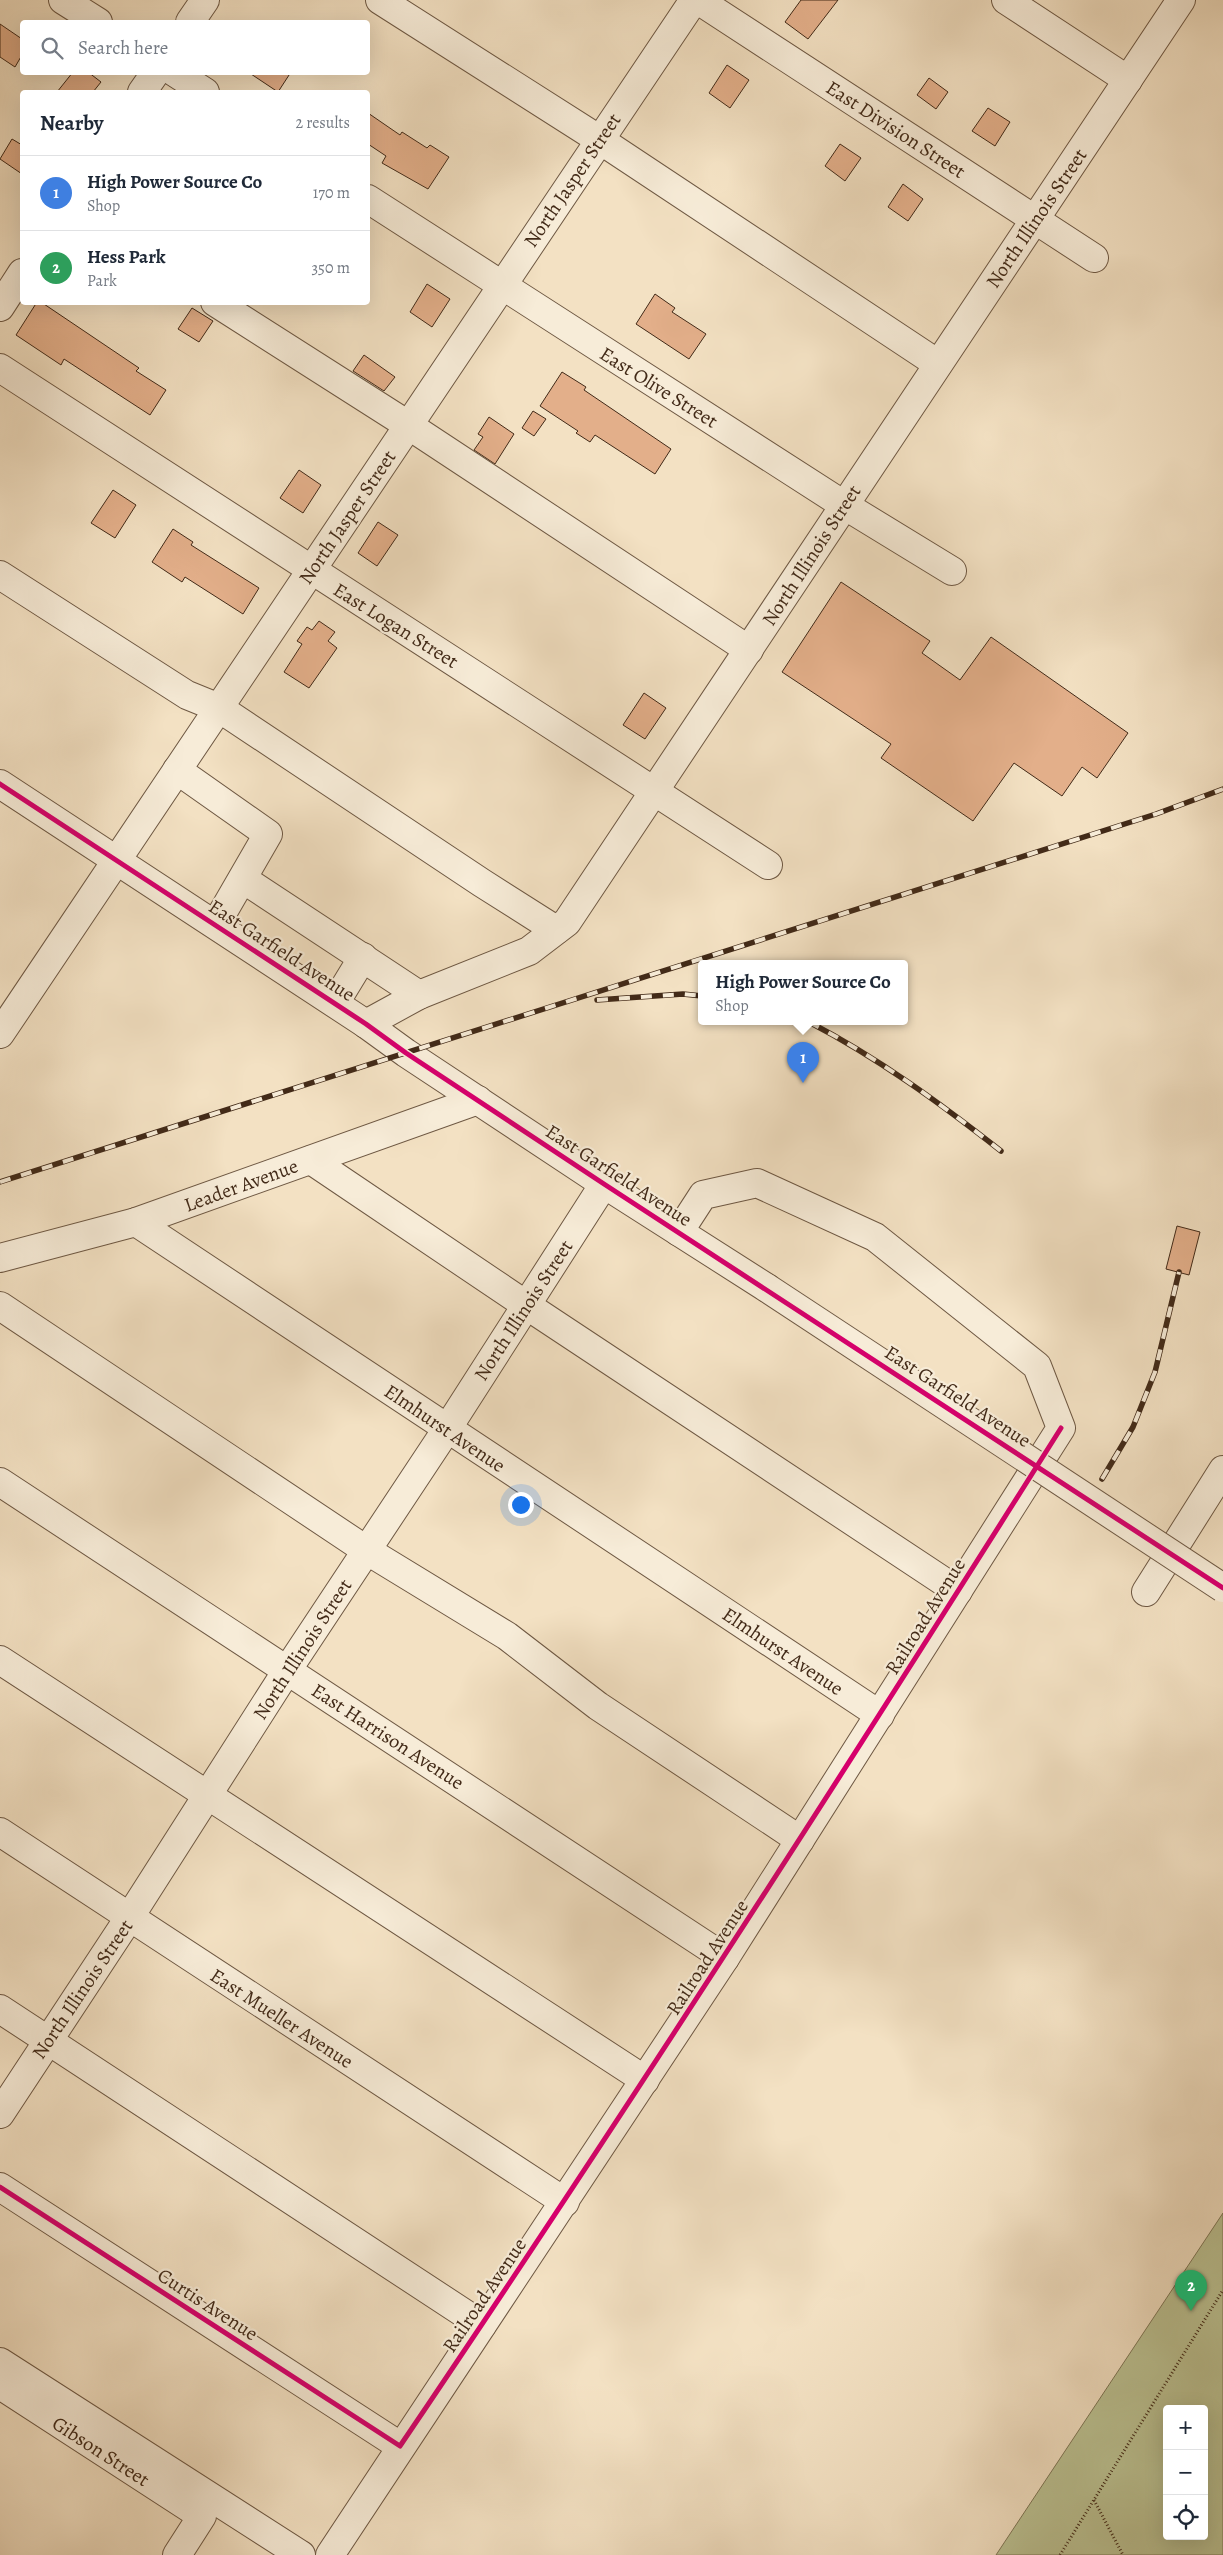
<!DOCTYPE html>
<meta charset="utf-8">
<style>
:root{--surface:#fff;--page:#f6f6f7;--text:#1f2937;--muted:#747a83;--line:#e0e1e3;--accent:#8f2418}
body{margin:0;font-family:Alegreya,serif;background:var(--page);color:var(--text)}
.controls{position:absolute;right:15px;bottom:15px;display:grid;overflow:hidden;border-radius:5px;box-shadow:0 5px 20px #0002}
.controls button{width:45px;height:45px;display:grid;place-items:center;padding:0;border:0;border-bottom:1px solid var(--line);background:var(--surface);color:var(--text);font:25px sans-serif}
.you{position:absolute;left:520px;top:1504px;width:18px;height:18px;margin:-12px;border:4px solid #fff;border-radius:50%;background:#1a73e8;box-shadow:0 0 0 8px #1a73e833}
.badge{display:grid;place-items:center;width:32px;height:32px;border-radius:50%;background:var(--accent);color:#fff;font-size:16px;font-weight:700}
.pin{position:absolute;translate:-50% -41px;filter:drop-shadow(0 1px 2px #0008)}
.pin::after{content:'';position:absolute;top:26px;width:18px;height:15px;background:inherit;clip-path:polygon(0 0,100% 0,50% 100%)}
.popup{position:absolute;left:698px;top:960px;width:210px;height:65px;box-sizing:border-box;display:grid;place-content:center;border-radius:5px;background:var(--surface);filter:drop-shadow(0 1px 4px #0005);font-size:16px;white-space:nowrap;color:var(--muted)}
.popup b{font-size:19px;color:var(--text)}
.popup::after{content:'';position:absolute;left:50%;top:100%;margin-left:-10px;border:10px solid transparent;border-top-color:var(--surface)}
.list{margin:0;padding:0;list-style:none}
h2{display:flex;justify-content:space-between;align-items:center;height:65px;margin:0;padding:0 20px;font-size:21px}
h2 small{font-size:16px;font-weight:400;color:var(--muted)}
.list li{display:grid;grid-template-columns:32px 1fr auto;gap:15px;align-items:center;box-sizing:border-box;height:75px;padding:0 20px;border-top:1px solid var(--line)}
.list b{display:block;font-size:19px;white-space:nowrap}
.list p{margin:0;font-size:16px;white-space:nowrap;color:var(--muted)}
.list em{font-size:16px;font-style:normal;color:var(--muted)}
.icon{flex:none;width:28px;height:28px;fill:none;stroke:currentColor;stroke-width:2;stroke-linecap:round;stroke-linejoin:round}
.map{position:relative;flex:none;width:1223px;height:2555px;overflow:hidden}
.search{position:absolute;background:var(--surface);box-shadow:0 5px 20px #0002;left:20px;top:20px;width:350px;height:55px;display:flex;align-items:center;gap:12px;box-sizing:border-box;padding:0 18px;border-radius:5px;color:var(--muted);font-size:19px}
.panel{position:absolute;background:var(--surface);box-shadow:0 5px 20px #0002;left:20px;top:90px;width:350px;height:215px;border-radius:5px}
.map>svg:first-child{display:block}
.green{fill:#bbc293;stroke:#7e7656;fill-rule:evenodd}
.building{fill:#e3af8a;stroke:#422a18}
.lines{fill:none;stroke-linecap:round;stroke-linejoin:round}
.minor-casing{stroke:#6e5843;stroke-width:30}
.path{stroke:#422a18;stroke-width:3;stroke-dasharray:1 2.5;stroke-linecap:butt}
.minor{stroke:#f7ecd8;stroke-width:28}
.rail-casing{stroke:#422a18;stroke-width:5.5}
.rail{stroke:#f7ecd8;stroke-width:4;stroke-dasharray:11;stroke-linecap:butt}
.minor-bridge-casing{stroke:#6e5843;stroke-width:30;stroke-linecap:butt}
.minor-bridge{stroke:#f7ecd8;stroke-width:28}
.cycleway-casing{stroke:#f7ecd8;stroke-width:8}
.cycleway{stroke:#d6006c;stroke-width:5}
.labels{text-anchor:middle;stroke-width:4.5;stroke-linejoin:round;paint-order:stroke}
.street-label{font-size:20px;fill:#422a18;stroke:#f7ecd8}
</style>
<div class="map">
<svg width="1223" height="2555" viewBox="0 0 1223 2555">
<rect width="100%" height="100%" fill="#f3e1c3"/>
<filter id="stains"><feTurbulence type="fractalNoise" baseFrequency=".004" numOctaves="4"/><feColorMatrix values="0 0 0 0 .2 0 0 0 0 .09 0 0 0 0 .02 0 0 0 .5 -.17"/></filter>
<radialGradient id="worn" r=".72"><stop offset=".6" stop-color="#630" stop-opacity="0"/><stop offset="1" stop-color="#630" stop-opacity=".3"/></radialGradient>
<!-- green -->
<path class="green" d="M1223,2213V2555H996ZM1167,2409H1204V2536H1167Z"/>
<!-- building -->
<g class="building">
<path d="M801,0H838L808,39L785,22Z"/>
<path d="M0,24L22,39V55L15,67L0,57Z"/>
<path d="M727,65L749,80L730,108L709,93Z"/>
<path d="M73,72H88L101,82L93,92H57Z"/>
<path d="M248,72H291L278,92Z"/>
<path d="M929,78L948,92L936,109L917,95Z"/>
<path d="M988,108L1010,122L995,146L972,131Z"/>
<path d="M368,113L400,135L402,132L427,148L430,145L449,157L428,189L382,163L386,156L368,144Z"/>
<path d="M12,139L22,145V174L0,159Z"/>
<path d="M840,144L861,158L845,181L825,166Z"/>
<path d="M903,184L923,199L908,221L888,207Z"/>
<path d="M427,284L450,299L432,327L410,312Z"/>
<path d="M655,294L675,308L672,312L706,334L689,359L636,324Z"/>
<path d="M37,302H41L139,368L136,371L166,390L150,415L64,359L61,365L16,335Z"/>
<path d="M192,308L213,321L199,342L178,329Z"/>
<path d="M364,355L395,377L384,391L353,371Z"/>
<path d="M562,372L586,387L584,390L671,449L655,474L595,435L590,442L576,433L578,431L540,406Z"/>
<path d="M533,411L546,419L534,436L522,428Z"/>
<path d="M489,417L514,434L495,464L474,450L483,437L478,434Z"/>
<path d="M299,470L321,485L303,513L280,498Z"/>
<path d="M113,490L136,505L115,538L91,523Z"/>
<path d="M378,522L398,535L377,566L358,553Z"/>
<path d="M173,529L193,542L191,545L259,588L243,614L185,577L182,582L152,562Z"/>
<path d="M841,582L930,641L922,653L960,680L991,637L1128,733L1097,778L1082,767L1062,796L1014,763L973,821L881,758L891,744L782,672Z"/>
<path d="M319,621L335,632L328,641L337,648L309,688L284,672L302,644L297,641L307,627L312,630Z"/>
<path d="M644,693L666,708L645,739L623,725Z"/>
<path d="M1177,1226L1200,1232L1189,1275L1166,1269Z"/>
</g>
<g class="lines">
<!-- minor casing -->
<g class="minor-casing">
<g id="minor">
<path d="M63,0L98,22"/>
<path d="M380,0L600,140L938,364"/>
<path d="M698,0L1094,258"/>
<path d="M1006,0L1128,80"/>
<path d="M190,22L205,0"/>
<path d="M174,72L205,92"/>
<path d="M142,92L156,72"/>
<path d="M368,199L844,505L952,571"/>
<path d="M215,302L408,425L749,650"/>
<path d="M0,307L22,273"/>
<path d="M0,368L768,865"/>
<path d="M0,575L187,695L219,708L482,883L556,930"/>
<path d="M177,770L268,834L216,924"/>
<path d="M0,784L366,1024L406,1053L604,1184L767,1288"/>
<path d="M243,879L419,995"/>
<path d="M335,1003L363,957"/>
<path d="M366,1024L419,995L529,951L567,922L1181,0"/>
<path d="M0,1034L694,0"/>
<path d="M311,1160L526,1305L958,1591"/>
<path d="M136,1222L880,1715"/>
<path d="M0,1258L136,1222L478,1100"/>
<path d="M0,1306L366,1550L507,1636L598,1706L800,1840"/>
<path d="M0,1482L725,1958"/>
<path d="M1146,1592L1223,1470"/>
<path d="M0,1660L645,2080"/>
<path d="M0,1832L565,2202"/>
<path d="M0,2009L482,2325"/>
<path d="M0,2114L129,1918L288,1669L447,1429L604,1184"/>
<path d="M0,2187L400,2446"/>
<path d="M0,2362L301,2555"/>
<path d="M5,2388L202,2516L177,2555"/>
<path d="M330,2555L725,1958L1061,1428L1037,1366L875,1237L757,1183L703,1195L679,1232"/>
</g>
</g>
<!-- path -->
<g class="path">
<path d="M1094,2500L1123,2555"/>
<path d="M1060,2555L1223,2290"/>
</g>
<!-- minor -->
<use href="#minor" class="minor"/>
<!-- rail casing -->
<g class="rail-casing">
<g id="rail">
<path d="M597,1000L683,994L702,996"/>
<path d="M809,1022C878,1058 940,1103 1001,1151"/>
<path d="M0,1182L1156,814L1223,789"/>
<path d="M1102,1479L1133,1427L1155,1372L1179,1272"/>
</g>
</g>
<!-- rail -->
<use href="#rail" class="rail"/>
<!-- minor-bridge casing -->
<g class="minor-bridge-casing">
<path id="minor-bridge" d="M767,1288L1223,1588"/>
</g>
<!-- minor-bridge -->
<use href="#minor-bridge" class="minor-bridge"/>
<!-- cycleway casing -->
<g class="cycleway-casing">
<g id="cycleway">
<path d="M0,784L366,1024L406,1053L604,1184L1223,1588"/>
<path d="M0,2187L400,2446C627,2111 845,1771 1061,1428"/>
</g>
</g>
<!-- cycleway -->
<use href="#cycleway" class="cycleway"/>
</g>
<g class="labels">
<!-- street labels -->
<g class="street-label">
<text transform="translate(896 129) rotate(33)" y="7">East Division Street</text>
<text transform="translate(572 180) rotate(-56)" y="7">North Jasper Street</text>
<text transform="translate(1036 218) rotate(-56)" y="7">North Illinois Street</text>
<text transform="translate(659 387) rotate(32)" y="7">East Olive Street</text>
<text transform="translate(347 517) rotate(-56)" y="7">North Jasper Street</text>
<text transform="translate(811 555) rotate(-57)" y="7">North Illinois Street</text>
<text transform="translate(396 625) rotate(32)" y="7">East Logan Street</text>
<text transform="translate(282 950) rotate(33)" y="7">East Garfield Avenue</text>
<text transform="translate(619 1175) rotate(33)" y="7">East Garfield Avenue</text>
<text transform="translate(241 1185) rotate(-20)" y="7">Leader Avenue</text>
<text transform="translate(523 1310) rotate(-57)" y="7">North Illinois Street</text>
<text transform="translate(958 1396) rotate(33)" y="7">East Garfield Avenue</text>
<text transform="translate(445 1428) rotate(34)" y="7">Elmhurst Avenue</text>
<text transform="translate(925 1616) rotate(-58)" y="7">Railroad Avenue</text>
<text transform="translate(302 1649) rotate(-57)" y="7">North Illinois Street</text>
<text transform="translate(783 1651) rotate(34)" y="7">Elmhurst Avenue</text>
<text transform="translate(388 1736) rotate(33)" y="7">East Harrison Avenue</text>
<text transform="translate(707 1957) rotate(-57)" y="7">Railroad Avenue</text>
<text transform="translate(82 1989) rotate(-56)" y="7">North Illinois Street</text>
<text transform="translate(282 2018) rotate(33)" y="7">East Mueller Avenue</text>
<text transform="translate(484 2295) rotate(-56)" y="7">Railroad Avenue</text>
<text transform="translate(208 2304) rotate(33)" y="7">Curtis Avenue</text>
<text transform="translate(101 2451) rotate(33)" y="7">Gibson Street</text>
</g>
</g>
<rect width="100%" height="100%" filter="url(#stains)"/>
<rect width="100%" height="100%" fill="url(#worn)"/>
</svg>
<div class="controls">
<button>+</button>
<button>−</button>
<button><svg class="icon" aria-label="locate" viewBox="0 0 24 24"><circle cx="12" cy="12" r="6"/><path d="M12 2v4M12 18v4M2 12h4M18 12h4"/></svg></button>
</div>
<div class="you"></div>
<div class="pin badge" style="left:803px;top:1083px;background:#3f7fe0">1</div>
<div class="popup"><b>High Power Source Co</b>Shop</div>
<div class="pin badge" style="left:1191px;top:2311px;background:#2e9e5b">2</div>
<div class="search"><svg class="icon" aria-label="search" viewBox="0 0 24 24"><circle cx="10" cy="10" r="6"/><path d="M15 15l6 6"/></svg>Search here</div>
<section class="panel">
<h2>Nearby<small>2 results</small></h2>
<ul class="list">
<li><span class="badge" style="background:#3f7fe0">1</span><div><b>High Power Source Co</b><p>Shop</p></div><em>170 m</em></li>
<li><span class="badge" style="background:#2e9e5b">2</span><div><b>Hess Park</b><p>Park</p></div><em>350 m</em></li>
</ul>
</section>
</div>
